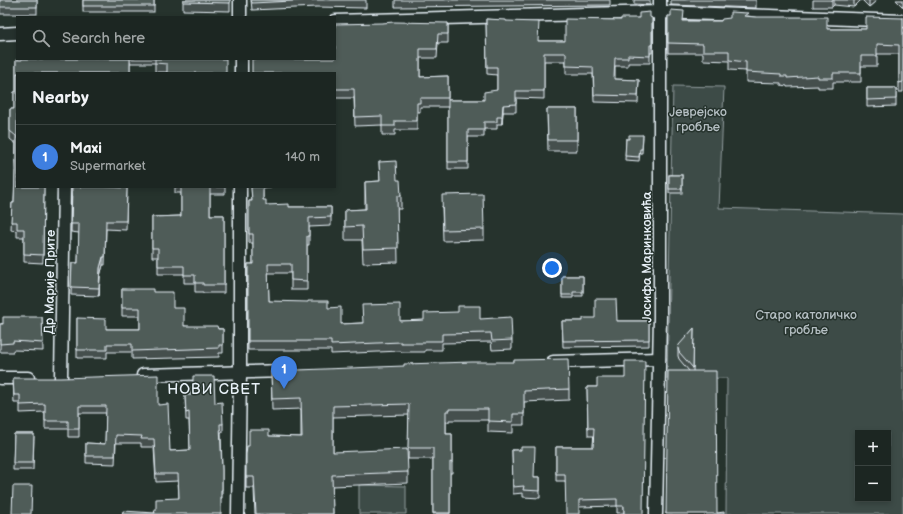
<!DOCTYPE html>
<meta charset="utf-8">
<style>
:root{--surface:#1c2622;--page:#29322f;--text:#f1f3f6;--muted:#a0a5a5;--line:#3a4340;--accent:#ffd166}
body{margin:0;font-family:"Balsamiq Sans",sans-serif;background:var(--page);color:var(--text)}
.controls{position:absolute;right:12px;bottom:12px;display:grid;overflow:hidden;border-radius:0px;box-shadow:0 2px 6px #0003}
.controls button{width:36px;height:36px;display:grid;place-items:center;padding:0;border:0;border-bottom:1px solid var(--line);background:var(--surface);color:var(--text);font:20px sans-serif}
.you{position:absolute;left:552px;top:268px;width:14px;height:14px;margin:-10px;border:3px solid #fff;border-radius:50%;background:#1a73e8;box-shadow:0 0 0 6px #1a73e833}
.badge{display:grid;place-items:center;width:26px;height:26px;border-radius:50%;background:var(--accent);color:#fff;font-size:13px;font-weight:700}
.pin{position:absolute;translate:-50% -33px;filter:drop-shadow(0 1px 2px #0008)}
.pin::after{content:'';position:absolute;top:21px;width:14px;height:12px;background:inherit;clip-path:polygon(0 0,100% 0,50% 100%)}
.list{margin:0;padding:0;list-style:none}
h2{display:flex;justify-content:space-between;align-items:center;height:52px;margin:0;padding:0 16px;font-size:17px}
h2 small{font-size:13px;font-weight:400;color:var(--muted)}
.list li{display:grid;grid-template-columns:26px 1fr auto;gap:12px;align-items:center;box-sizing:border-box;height:64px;padding:0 16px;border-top:1px solid var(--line)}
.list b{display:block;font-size:15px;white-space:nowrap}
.list p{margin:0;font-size:13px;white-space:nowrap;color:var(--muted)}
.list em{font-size:13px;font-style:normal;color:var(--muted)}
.icon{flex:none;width:22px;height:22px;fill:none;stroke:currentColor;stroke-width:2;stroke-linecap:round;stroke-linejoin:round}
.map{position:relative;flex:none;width:903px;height:514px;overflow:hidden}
.search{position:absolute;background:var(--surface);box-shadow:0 2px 6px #0003;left:16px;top:16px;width:320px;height:44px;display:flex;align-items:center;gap:10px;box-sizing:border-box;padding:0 14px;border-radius:0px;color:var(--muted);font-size:15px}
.panel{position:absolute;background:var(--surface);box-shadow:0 2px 6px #0003;left:16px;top:72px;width:320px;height:116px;border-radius:0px}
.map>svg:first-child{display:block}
.green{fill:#3e4b47;stroke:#939ea0;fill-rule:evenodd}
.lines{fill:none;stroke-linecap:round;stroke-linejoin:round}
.minor-casing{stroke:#e8f1f8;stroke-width:15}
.minor{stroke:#26332d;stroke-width:12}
.wall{fill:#454f4d;stroke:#e8f1f8}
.shaded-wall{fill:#38403e;stroke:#e8f1f8}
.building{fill:#505c59;stroke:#e8f1f8}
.labels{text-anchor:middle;stroke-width:3;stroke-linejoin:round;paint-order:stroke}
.park-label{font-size:13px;fill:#b5bfc3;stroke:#26332d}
.street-label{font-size:13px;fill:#e8f1f8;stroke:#26332d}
.quarter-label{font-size:15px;letter-spacing:1px;fill:#e8f1f8;stroke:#26332d}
</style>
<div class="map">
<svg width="903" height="514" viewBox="0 0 903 514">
<rect width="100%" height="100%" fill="#26332d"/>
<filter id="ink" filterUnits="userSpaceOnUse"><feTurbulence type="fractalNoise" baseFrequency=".025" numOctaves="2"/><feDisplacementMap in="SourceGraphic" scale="8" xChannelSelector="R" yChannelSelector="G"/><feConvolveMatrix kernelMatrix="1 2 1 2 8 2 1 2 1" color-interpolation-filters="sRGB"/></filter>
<g filter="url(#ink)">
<!-- green -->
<g class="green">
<path d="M673,86L724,87L719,208L903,214V514H726L727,378L667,379ZM858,433H888V499H858Z"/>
<path d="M359,485L406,486V514H359Z"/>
</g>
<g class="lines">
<!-- minor casing -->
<g class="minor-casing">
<g id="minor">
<path d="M240,0V17"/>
<path d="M335,21L660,12L903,21"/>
<path d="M0,34L17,33"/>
<path d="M241,73V59"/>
<path d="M553,362L659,359"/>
<path d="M143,375L286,371"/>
<path d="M0,378H28"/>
<path d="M61,378L64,187"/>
<path d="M238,514L240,372V187"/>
<path d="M656,514L660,317V0"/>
</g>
</g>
<!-- minor -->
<use href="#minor" class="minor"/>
</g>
<!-- wall -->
<g class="wall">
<rect x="0" y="0" width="37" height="14"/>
<rect x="83" y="0" width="71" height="12"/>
<path d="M183,0H230V11L183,10Z"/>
<path d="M251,0H366V8L317,7L252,10Z"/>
<path d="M395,0H610V5L395,7Z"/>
<path d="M634,0H650V5L634,4Z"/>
<path d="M671,0H756V8L671,5Z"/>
<path d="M813,0H861L854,7L834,5L832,7H813Z"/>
<path d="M862,0H877L869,7Z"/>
<path d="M896,0H903V7Z"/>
<path d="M668,16L684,21H721L748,16L827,29H866L903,18V92H899V54H877V66H861V82H833V88H818V86L787,87V86L781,85V83L746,82V71L729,70V61L703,60V53H668Z"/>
<path d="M639,18H652V53H650V63H628V66H615V79L639,80L638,103L594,102L593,74H566V61H544V99L516,98V112H503L502,124H497V129H484V137H468V169H448V107H420V112H417V130H395V135H382V125L355,126L354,98H335V73L448,23V43H438L437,58H420V77L448,76V100H484L497,90V75L487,74L486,19L506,21L538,41H565L621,20Z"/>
<path d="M22,59H130V73H17V187H44L43,263L24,262V237H17V231L11,230L12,203H14L16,144L10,139V109H14V92H16V60H22Z"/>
<path d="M130,59H226L167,72H155V63H130Z"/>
<path d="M867,88H896V106L867,107Z"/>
<path d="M547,109H577V151H548Z"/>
<path d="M643,135L642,153H640L639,161L625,160L626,139H629Z"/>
<path d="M379,162L397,180L401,196V209H397L398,262L363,263L362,240H345V210L365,209V182L380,181Z"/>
<rect x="669" y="175" width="13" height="18"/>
<path d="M72,187L127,188L126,230L106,229L105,265H103L100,276L99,296L71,295L72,263H78L79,233L71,232Z"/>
<path d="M175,187H225V194H210V215H224V293H203V292H195V283H184V274H158V257H152V217L181,216V193H175Z"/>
<path d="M251,187H271L263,188V200L266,205L289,207H331V226L309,227V245H307V290H291V273H268L269,301L328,308L341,324L400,321L480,319L512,340V349L492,350L491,342L442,343V350H425V352H401V351L331,354V350H248V264H253V243H249V201H252Z"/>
<path d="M442,206L484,229V240L443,241Z"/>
<path d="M562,276H583V296H573V298H562Z"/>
<path d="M122,289L153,292L173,308L184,326L223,329V353H219V357L132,359V352H107V358H77V318L106,329H140V316H122Z"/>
<path d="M42,317L43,351L13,350V352H0V324Z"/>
<path d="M562,321H649V346L563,347Z"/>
<path d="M694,328L693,371L666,514L689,371L679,359L678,356V348Z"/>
<path d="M271,371L569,389V400L524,402V425H513V433L488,432V420H449V422H446V434H452V473H450V514H433V459H408L409,415L333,417V452L408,472V483L332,486L333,514H255L254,488H246V454L249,446L269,436L301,437V409L272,410Z"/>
<path d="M13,378L158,405L170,451L190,450L189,420H186L185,395H191V387L215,403L223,424V432H221L222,470V498L154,513L156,510L179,498L178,481L156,482L154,447H141V443H116L115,464L86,463V443L105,444L106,413H79V437H68V429H45V412L20,413V403H14Z"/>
<path d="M625,378L624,513H617V506L579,507L565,481H556V447H593L594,436H588L587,387H597Z"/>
<path d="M14,434H34L33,470H13Z"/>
<path d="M512,450H521L534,477H540V498L523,497V493L513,494Z"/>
</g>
<!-- shaded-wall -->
<g class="shaded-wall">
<path d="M832,0H834V5L832,7Z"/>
<path d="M854,0H861L854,7Z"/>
<path d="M869,0H877L869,7Z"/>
<path d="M503,105V112L502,124V117Z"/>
<path d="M103,257V265L100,276L99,296L100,268Z"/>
</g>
<!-- building -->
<g class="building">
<rect x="0" y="0" width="37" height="7"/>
<rect x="83" y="0" width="71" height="6"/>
<path d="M183,0H230V3L183,2Z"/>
<path d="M251,0H313L252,3Z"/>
<path d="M671,10L684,11L683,21H721L722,19L730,18V12L748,13L744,16L755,17H827V29H866V17L903,18V82L899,83V45L877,44V56H861V73H833V78H818V76L787,78V76H781V74L746,72V62L729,60V51H703V44L668,43V16H671Z"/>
<path d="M650,12V17L652,18V45H650V56L628,55V58H615L614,79L639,80L638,96L594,95L593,67L566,66V53H544V91H516V104L503,105L502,117H497V122H484V130H468V162H448V100H484V92L497,90V67H487L486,19L506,20V21L539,22L538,41H565V19L621,20V18H639V13Z"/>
<path d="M394,22L448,23V34H438L437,49H420V77L448,76V98H420V103H417V121H395V126H382V116L355,117L354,89H335V73H252V59H335V24L382,23Z"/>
<path d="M22,59H130V73H17V187H44L43,255L24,254V229H17V222H11L12,203H14L16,136L10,131V109H14V92H16V60H22Z"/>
<path d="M155,59H226V73H167V64L155,63Z"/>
<path d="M867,88H896V99L867,100Z"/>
<path d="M547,109H577V140H548Z"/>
<path d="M629,135H643L642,149H640L639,157L625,156L626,139H629Z"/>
<path d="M396,161L397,180H400L401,196H397L398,248L363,249L362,226L345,227V210L366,209L365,182L380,181L379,162Z"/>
<rect x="669" y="175" width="13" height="14"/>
<path d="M72,187H105L127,188L126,221H106L105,257H103L100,268L99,288L71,287L72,263H78L79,224H71Z"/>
<path d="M181,187H210V215H224V285H203V283H195V275H184V266H158V248H152V217L181,216Z"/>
<path d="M251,187H263V200H266V205L289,204V207H331V217L309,218V236H307V281L291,280V264H268L269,301L308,302V301H328V308L341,307V324L363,323L362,305L400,304V321L424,320V313L458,312V306H480V319L511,317L512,340L492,341L491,333L442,334V341H425V343H401V342L331,345V341H248V264H253V234H249V201H252Z"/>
<path d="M483,194L484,229L443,230L442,195Z"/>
<path d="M562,276H583V292H573V295H562Z"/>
<path d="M122,289H153V292H173V308H184V326H217L218,329H223V345H219V348L132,351V344H107V350H77V318L106,319V329H140V308H122Z"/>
<path d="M595,299H616L617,321H649V340L563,341L562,321H583V318H595Z"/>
<path d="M3,317H42L43,343L13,341V343L0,344V324H3Z"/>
<path d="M694,328L693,368L679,352L678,348L679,345Z"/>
<path d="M568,359L569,389L524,391V414H513V422L488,421V409H449V411H446V434H452V463L450,462V513H433V448H408L409,404L333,406V452L407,449L408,472L332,475L333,514H256L254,477H246V454L247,446H249V430H269V436L302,437L301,398L272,399L271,371L404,366V364L472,362H514V360Z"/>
<path d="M625,361H645L643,514H624V506H617V499L579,500V514H566L565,474H556V447H593L594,428H588L587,387H597V378H625Z"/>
<path d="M668,371H716L717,513L724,512V514H666Z"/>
<path d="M158,375V405L168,404L170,451L190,450L189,412L186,413L185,395H191V387H193V376H214L215,403L222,402L223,424H220L222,470V490H221V514H122L123,511L155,513L154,510H156V499L179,498L178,474H156L154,439H141L142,436L116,435L115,456H86V443L105,444L106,406H79V429H68V421H45V404L20,405V395H14L13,378H61Z"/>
<path d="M14,434H34L33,463H13Z"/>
<path d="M521,447H535L534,477H540V491L523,490L524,486L513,487L512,450H521Z"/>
<path d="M13,486H32L31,514H12Z"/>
</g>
</g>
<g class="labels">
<!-- park labels -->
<g class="park-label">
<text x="698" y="116">Јеврејско<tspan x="698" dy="15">гробље</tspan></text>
<text x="806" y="319">Старо католичко<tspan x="806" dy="15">гробље</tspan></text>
</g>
<!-- street labels -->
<g class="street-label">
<text transform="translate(646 257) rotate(-90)" y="5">Јосифа Маринковића</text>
<text transform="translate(49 282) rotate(-89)" y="5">Др Марије Прите</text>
</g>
<!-- quarter labels -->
<g class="quarter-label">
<text x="214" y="394">НОВИ СВЕТ</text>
</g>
</g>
</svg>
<div class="controls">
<button>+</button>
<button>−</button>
</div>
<div class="you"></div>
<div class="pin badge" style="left:284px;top:389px;background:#3f7fe0">1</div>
<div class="search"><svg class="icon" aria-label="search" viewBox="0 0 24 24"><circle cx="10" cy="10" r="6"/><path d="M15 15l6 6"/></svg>Search here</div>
<section class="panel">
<h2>Nearby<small></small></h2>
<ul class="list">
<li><span class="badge" style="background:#3f7fe0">1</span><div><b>Maxi</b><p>Supermarket</p></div><em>140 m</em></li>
</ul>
</section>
</div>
